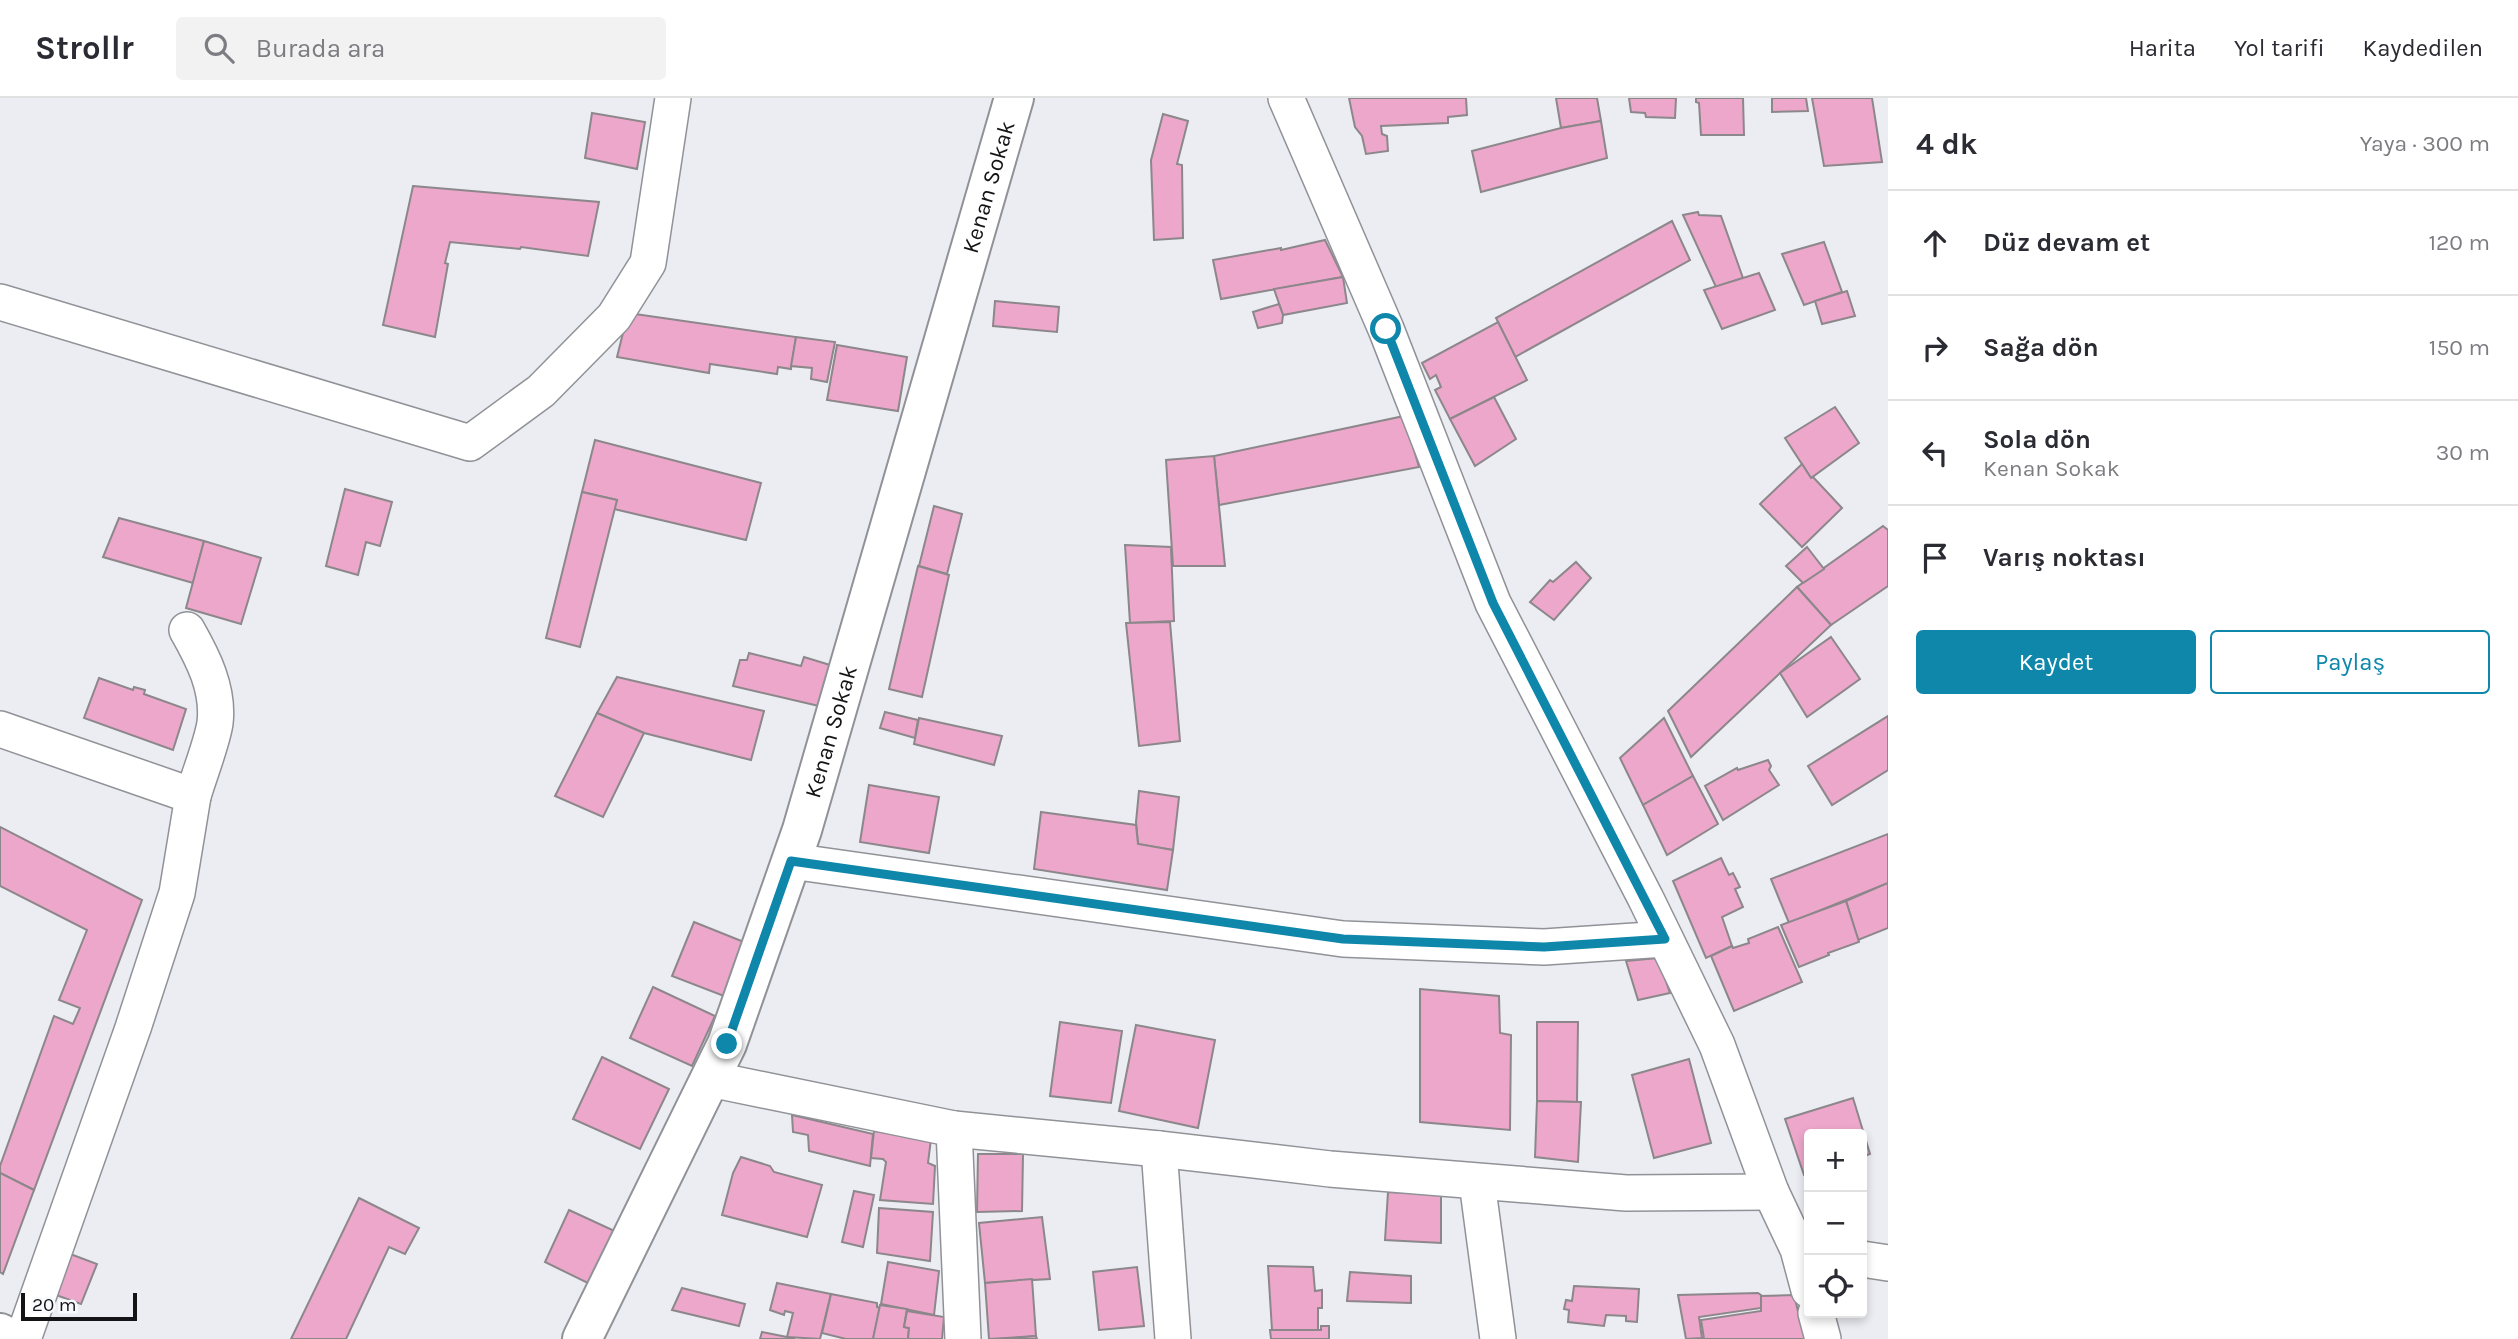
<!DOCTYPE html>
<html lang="tr">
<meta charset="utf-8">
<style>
:root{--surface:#fff;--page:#f2f2f3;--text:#2b2b33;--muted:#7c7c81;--line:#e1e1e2;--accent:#0e87ab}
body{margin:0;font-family:Karla,sans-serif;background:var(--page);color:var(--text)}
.controls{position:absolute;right:21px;bottom:21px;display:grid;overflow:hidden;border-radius:7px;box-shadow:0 4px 10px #0003}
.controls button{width:63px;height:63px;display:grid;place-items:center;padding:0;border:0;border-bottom:2px solid var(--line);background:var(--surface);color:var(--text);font:35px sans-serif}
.scale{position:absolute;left:21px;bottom:18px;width:116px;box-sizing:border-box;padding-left:7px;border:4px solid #141416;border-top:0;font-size:19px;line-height:24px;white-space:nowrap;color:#141416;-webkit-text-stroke:5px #f9fafe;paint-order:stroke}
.stop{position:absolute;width:21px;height:21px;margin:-16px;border:5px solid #0e87ab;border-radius:50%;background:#fff}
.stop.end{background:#0e87ab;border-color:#fff;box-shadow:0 2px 7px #0008}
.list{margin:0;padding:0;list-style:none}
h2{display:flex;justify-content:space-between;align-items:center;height:91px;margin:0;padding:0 28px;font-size:30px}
h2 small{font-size:23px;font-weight:400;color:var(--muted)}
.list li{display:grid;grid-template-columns:46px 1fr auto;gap:21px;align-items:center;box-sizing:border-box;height:105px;padding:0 28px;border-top:2px solid var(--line)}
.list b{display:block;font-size:26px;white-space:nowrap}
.list p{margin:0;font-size:23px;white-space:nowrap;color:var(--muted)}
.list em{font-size:23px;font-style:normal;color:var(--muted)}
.actions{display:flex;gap:14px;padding:21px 28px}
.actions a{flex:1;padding:16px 0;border:2px solid var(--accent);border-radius:7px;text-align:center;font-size:24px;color:var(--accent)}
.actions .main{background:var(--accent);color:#fff}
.icon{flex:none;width:38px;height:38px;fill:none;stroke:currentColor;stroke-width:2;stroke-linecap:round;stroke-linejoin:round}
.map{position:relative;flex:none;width:1888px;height:1241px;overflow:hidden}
header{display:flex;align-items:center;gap:42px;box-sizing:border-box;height:98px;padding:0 35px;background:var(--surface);border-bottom:2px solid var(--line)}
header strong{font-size:33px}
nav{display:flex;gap:38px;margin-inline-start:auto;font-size:24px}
.search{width:490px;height:63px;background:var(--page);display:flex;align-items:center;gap:18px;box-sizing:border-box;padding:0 24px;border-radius:7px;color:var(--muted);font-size:26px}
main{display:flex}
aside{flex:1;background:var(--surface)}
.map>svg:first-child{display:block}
.building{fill:#eda7cb;stroke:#8c878a;stroke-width:2}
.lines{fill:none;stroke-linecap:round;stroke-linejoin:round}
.minor-casing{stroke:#909297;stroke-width:38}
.tertiary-casing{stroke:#909297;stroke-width:42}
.secondary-casing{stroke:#909297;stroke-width:42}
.minor{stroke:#fff;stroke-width:35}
.tertiary{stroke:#fff;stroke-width:38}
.secondary{stroke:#fff;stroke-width:38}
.route{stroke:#0e87ab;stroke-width:9}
.labels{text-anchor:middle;stroke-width:7;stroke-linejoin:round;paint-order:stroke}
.street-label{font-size:23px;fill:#141416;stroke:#f9fafe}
</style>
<header>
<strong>Strollr</strong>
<div class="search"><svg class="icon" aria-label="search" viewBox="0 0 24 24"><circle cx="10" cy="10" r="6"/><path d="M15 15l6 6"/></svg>Burada ara</div>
<nav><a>Harita</a><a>Yol tarifi</a><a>Kaydedilen</a></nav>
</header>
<main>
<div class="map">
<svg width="1888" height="1241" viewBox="0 0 1888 1241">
<rect width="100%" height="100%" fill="#ebedf2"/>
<!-- building -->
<g class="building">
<path d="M1349,0H1466L1467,17L1448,19V25L1381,28L1382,36L1387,38L1388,53L1366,56L1362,38L1355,29Z"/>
<path d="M1556,0H1597L1601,23L1561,30Z"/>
<path d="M1629,0H1676L1675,20L1646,19L1645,15L1631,14Z"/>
<path d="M1696,0H1743L1744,37H1701L1699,5L1696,4Z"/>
<path d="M1772,0H1806L1808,13L1772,14Z"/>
<path d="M1812,0H1872L1882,64L1824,68Z"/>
<path d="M592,15L645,24L637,71L585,60Z"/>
<path d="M1163,16L1188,23L1177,66L1182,67L1183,140L1154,142L1151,62Z"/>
<path d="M1601,23L1607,60L1481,94L1472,53L1561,30Z"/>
<path d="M413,88L599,104L588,158L521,149L520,151L450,144L445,165L448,166L435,239L383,227Z"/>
<path d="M1698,114L1699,117L1721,118L1743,180L1716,189L1683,117Z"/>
<path d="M1672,123L1690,162L1515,259L1496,220Z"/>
<path d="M1325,142L1343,179L1221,201L1213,162L1281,150V152Z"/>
<path d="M1824,144L1842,194L1804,207L1782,156Z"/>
<path d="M1759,175L1775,212L1722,231L1704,192Z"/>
<path d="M1343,179L1347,205L1283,217L1274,191Z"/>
<path d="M1847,193L1855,218L1822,226L1815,203Z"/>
<path d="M995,203L1059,209L1057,234L993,228Z"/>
<path d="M1279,206L1283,217L1282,225L1258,230L1253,214Z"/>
<path d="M628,215L796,239L791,271L778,269L777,276L710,266L709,275L617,259Z"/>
<path d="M1498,224L1527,282L1450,321L1435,292L1441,289L1436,277L1430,281L1422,265Z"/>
<path d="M796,239L835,244L827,284L811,281L812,270L791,268Z"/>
<path d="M837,247L907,259L898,313L827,302Z"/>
<path d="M1494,299L1516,341L1475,368L1450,321Z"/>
<path d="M1835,309L1859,345L1811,380L1785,340Z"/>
<path d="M1404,318L1419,369L1219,407L1214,358Z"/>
<path d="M595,342L761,385L746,442L614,411L617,402L582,394Z"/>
<path d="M1214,358L1225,468H1173L1166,362Z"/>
<path d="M1802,366L1811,380L1813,379L1842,410L1802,449L1760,406Z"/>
<path d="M345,391L392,404L380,448L366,444L358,477L326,468Z"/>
<path d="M582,394L617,402L580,549L546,540Z"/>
<path d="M934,408L962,416L947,476L919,468Z"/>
<path d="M119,420L204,443L193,485L103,459Z"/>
<path d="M1883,428L1888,432V488L1831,527L1797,489Z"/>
<path d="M204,443L261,460L241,526L186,510Z"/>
<path d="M1125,447L1171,449L1174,523L1130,525Z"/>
<path d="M1807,449L1824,471L1803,485L1786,468Z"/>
<path d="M1576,464L1591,480L1554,522L1530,504L1550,482L1553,484Z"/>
<path d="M918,468L949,477L922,599L889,591Z"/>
<path d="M1797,489L1831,527L1691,659L1668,613Z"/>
<path d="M1170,524L1180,643L1139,648L1126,525Z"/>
<path d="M1831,539L1860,581L1807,619L1780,575Z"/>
<path d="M749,555L801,568L804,559L830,567L819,608L733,588L740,562H747Z"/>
<path d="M617,579L764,613L751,662L644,635L597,615Z"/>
<path d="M99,580L133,592L134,589L145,592L144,596L186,611L173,652L84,620Z"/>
<path d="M885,614L918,622L915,640L880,630Z"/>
<path d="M597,615L644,635L603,719L555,698Z"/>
<path d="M1888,618V672L1832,707L1808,668Z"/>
<path d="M919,620L1002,638L994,667L914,646Z"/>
<path d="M1664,620L1693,678L1643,707L1620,660Z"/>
<path d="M1768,662L1771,668L1769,672L1779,687L1723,722L1705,688L1737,670L1738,672Z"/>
<path d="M1693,678L1718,726L1667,757L1643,707Z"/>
<path d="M869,687L939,699L929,755L860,744Z"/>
<path d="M1139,693L1179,699L1173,752L1138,746L1136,724Z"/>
<path d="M1041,714L1136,727L1138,746L1173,752L1167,792L1034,771Z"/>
<path d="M0,729L142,802L34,1092L0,1075V1068L54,918L73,926L80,910L59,902L87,832L0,788Z"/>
<path d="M1888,736V785L1789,825L1771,781Z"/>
<path d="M1721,760L1729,777L1733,775L1740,789L1735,791L1743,809L1722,819L1732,848L1706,860L1673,783Z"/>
<path d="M1888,785V830L1858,842L1846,803Z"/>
<path d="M1846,803L1859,844L1828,855L1829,857L1799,869L1781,827Z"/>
<path d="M694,824L754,848L724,898L672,878Z"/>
<path d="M1778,829L1802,884L1734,913L1711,858L1732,848L1733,850L1749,845L1748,841Z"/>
<path d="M1658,860L1670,895L1638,902L1626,863Z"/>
<path d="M653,889L715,918L692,968L630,940Z"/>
<path d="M1420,891L1499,898L1500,935L1511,937L1510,1032L1420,1024Z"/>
<path d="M1060,924L1122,933L1111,1005L1050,998Z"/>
<path d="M1537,924H1578L1577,1004L1537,1003Z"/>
<path d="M1136,927L1215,942L1198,1030L1119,1013Z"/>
<path d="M602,959L669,991L640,1051L573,1021Z"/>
<path d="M1689,961L1711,1045L1654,1060L1632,977Z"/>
<path d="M1853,1000L1870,1056L1862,1059V1036H1809V1075L1804,1077L1785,1021Z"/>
<path d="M1537,1003L1581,1004L1578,1064L1535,1059Z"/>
<path d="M792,1017L873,1036L870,1068L809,1053L808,1037L793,1034Z"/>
<path d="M874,1033L931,1041L928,1065L935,1068L933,1106L880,1102L886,1064L883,1061L871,1060Z"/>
<path d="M978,1056H1023L1022,1113L977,1114Z"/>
<path d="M741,1059L770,1068L774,1074L822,1087L807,1139L722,1117L733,1075Z"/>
<path d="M0,1075L34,1092L3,1176L0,1174Z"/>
<path d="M854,1093L874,1097L863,1149L842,1144Z"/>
<path d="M1388,1094L1441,1096V1145L1385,1142Z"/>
<path d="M359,1100L419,1130L405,1156L389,1149L346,1241H291Z"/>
<path d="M879,1110L933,1114L930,1163L877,1155Z"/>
<path d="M569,1112L621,1136L596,1189L545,1164Z"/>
<path d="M1042,1119L1050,1181L985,1185L979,1125Z"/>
<path d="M57,1151L97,1166L81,1206L42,1192Z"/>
<path d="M888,1164L939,1173L934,1217L881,1206Z"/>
<path d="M1268,1168L1313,1169L1315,1193L1322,1192V1210H1318V1232H1272Z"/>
<path d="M1137,1169L1144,1228L1099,1232L1093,1174Z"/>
<path d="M1350,1174L1411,1178V1205L1347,1203Z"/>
<path d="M1032,1181L1036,1238L989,1241L985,1185Z"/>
<path d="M777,1185L831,1196L820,1241L787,1239L793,1215L785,1213L784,1217L770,1212Z"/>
<path d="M1574,1188L1639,1191L1637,1224L1626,1223V1218L1606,1217L1604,1228L1568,1224L1569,1212L1564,1211L1566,1202L1572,1203Z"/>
<path d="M682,1190L745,1206L739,1228L672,1212Z"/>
<path d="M1758,1195L1761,1197V1210L1699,1219L1702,1240L1686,1241L1678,1197Z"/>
<path d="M831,1196L877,1205V1209L880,1210L873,1241H846L822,1235Z"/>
<path d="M1794,1197L1805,1241H1704L1701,1222L1761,1213V1198Z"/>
<path d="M880,1207L907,1211L904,1229L909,1230L908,1241H873Z"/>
<path d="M907,1213L944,1219L942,1241H908L909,1230L904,1229Z"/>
<path d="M1321,1228H1329V1241H1271L1270,1232H1321Z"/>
<path d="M762,1234L787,1239L795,1241H760Z"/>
<path d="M1036,1238L1037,1241H1001Z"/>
</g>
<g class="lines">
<!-- minor casing -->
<g class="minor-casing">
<g id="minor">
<path d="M1286,0L1386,231L1493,505L1646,801L1717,947L1771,1094L1798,1151L1809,1192"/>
<path d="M0,204L470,345L541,293L614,219L648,165L673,0"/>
<path d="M187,532C203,560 219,591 215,625C212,645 199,677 193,698"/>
<path d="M0,631L193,698L177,795L133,930L23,1241"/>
<path d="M791,763L1343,841L1544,849L1665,841"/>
<path d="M710,981L954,1031L1159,1051L1330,1071L1626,1095L1771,1094"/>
<path d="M954,1031L963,1241"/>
<path d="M1159,1051L1173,1241"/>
<path d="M1477,1084L1498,1241"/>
<path d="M1862,1161L1888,1165"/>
<path d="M1816,1215L1823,1241"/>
</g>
</g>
<!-- tertiary casing -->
<g class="tertiary-casing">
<g id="tertiary">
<path id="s1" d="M582,1241L727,946L802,732L1014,0"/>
</g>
</g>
<!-- secondary casing -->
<g class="secondary-casing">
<path id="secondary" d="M0,1235L12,1241"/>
</g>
<!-- minor -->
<use href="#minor" class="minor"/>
<!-- tertiary -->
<use href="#tertiary" class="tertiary"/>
<!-- secondary -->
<use href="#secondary" class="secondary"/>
</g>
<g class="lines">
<!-- route -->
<path class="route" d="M727,946L791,763L1343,841L1544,849L1665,841L1493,505L1386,231"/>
</g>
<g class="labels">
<!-- street labels -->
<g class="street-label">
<text dy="8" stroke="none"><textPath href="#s1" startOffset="1225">Kenan Sokak</textPath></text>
<text dy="8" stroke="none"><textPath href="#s1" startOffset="658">Kenan Sokak</textPath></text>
</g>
</g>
</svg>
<div class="controls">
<button>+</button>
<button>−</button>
<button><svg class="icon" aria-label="locate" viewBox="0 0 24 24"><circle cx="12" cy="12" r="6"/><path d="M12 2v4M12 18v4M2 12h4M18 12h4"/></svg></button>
</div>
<div class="scale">20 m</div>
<div class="stop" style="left:1386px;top:231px"></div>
<div class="stop end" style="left:727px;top:946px"></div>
</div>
<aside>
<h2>4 dk<small>Yaya · 300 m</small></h2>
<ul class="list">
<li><svg class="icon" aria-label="ahead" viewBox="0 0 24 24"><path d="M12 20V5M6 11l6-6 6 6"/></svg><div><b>Düz devam et</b></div><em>120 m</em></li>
<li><svg class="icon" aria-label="right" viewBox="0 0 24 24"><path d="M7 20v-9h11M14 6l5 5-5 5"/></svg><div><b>Sağa dön</b></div><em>150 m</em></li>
<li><svg class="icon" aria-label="left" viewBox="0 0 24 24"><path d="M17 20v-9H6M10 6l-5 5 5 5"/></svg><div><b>Sola dön</b><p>Kenan Sokak</p></div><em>30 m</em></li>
<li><svg class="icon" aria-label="arrive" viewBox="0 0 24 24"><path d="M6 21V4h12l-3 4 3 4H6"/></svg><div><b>Varış noktası</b></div></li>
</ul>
<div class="actions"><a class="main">Kaydet</a><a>Paylaş</a></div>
</aside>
</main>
